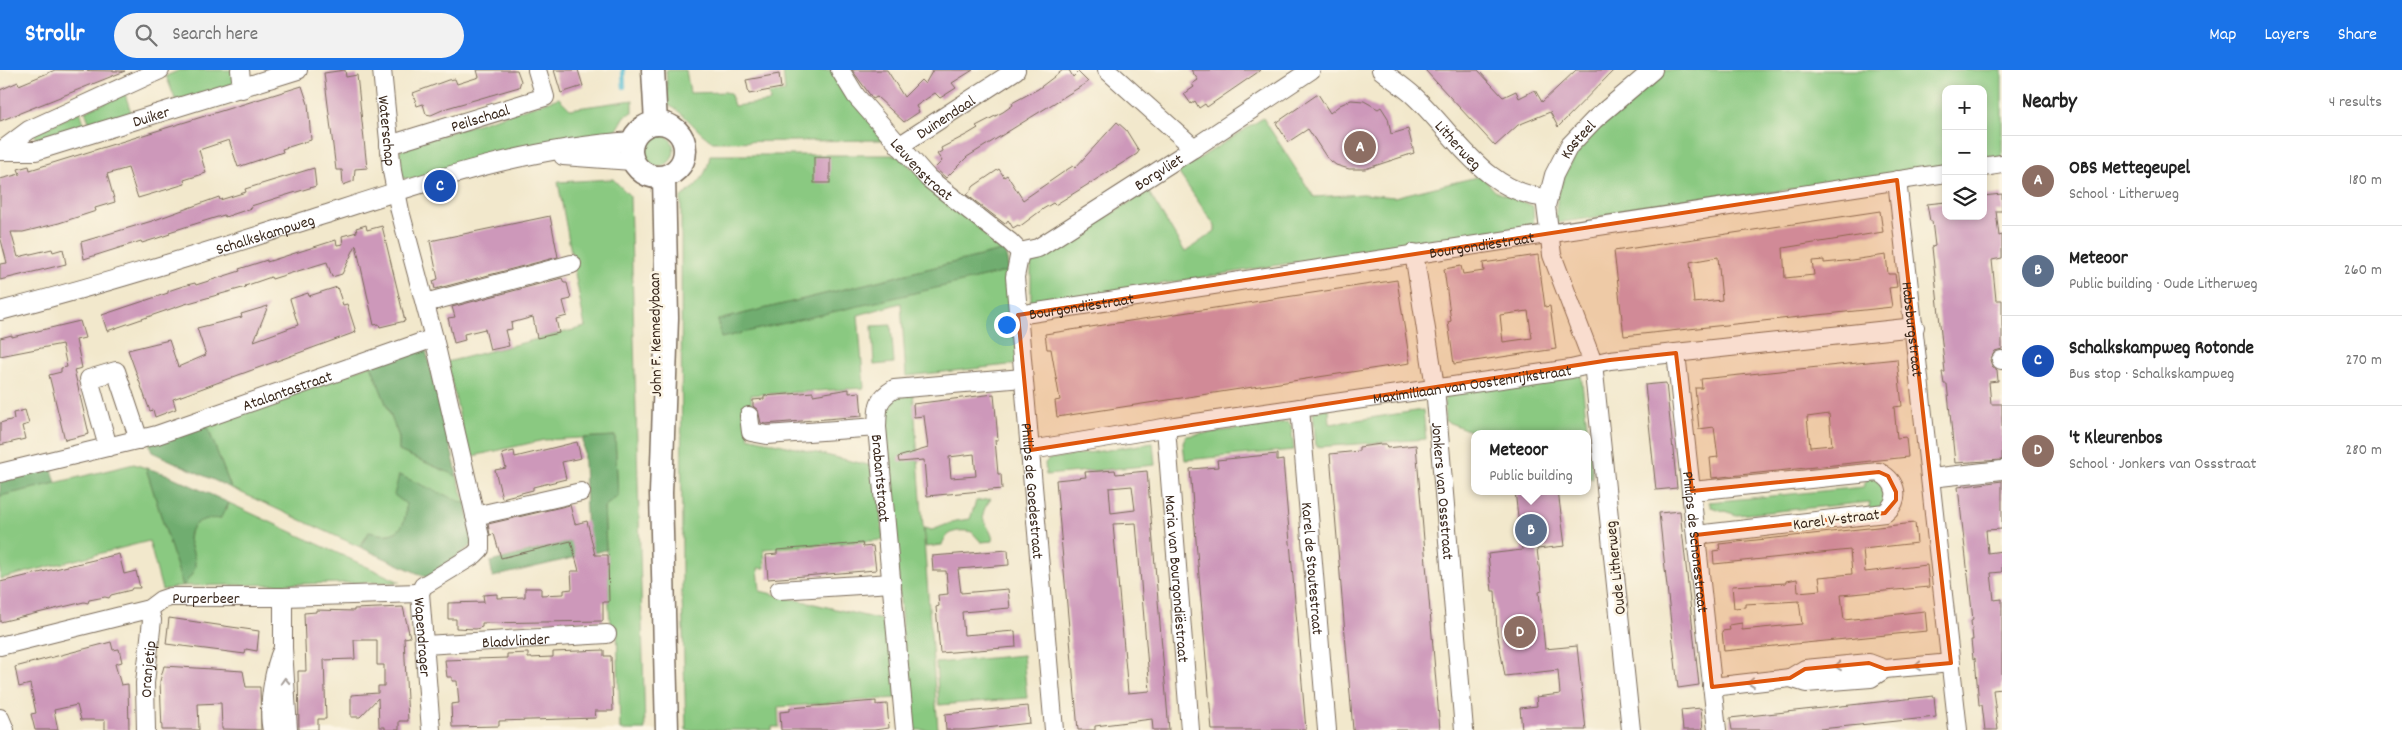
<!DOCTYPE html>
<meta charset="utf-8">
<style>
:root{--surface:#fff;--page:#f2f2f2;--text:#222;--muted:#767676;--line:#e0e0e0;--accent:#1a73e8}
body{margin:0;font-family:Dekko,sans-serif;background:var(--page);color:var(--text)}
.controls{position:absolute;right:15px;top:15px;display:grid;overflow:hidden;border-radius:10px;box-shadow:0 2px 8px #0003}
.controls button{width:45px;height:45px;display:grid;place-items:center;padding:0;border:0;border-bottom:1px solid var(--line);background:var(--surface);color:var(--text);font:25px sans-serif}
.you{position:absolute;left:1006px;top:254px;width:18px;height:18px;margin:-12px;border:4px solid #fff;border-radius:50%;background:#1a73e8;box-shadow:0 0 0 8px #1a73e833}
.badge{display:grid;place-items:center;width:32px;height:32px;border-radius:50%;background:var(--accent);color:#fff;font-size:16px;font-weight:700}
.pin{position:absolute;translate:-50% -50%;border:2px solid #fff;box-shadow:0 1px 5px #0006}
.popup{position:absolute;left:1471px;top:360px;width:120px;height:65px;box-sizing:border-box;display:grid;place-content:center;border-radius:10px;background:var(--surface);filter:drop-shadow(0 1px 4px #0005);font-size:16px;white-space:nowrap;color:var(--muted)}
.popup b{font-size:19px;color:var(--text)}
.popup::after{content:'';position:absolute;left:50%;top:100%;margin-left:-10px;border:10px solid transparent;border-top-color:var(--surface)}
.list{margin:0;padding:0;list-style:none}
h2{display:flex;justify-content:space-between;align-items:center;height:65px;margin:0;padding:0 20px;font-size:21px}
h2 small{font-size:16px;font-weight:400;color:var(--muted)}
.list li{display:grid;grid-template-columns:32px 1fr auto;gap:15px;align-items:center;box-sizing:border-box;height:90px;padding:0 20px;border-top:1px solid var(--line)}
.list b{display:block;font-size:19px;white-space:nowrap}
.list p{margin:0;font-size:16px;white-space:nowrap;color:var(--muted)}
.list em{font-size:16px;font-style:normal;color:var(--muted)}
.icon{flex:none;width:28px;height:28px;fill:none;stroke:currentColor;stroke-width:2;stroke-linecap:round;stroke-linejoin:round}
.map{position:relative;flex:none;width:2002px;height:660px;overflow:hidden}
header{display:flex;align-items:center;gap:30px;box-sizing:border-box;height:70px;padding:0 25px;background:var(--accent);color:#fff}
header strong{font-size:24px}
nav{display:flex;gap:28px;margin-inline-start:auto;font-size:18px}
.search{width:350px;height:45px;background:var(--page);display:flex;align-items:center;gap:12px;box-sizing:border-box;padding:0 18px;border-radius:28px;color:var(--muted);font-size:19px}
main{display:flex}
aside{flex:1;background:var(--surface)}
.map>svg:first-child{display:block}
.green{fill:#8ac981;stroke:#627a50}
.forest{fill:#6fad6f;stroke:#556c46}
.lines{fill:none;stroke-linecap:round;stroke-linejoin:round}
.stream{stroke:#53bbd1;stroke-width:4.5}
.building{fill:#cd98ba;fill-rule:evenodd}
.minor-casing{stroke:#7b6c5b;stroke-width:20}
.major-casing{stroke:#7b6c5b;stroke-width:25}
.minor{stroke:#fff;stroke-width:18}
.major{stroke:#fff;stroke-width:22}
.oneway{stroke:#a79f9a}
.marked{fill:#df570d;fill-opacity:0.2;stroke:#df570d;stroke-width:4;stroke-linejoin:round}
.labels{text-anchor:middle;stroke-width:5;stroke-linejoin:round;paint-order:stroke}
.street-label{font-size:16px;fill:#3b2a1e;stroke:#fcf5e5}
</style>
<header>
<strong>Strollr</strong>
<div class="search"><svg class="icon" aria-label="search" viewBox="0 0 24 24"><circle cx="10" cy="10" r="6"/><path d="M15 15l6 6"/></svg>Search here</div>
<nav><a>Map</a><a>Layers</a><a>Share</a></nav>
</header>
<main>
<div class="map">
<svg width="2002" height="660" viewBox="0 0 2002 660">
<rect width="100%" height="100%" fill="#fcf5e5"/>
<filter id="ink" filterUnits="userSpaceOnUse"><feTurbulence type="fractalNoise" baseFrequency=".02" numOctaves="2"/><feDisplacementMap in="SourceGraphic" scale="10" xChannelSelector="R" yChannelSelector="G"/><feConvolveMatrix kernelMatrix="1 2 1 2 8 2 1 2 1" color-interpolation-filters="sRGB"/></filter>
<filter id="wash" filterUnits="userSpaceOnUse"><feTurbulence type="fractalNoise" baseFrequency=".0096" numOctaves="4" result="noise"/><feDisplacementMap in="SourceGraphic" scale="20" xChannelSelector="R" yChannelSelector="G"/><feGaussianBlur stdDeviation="1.12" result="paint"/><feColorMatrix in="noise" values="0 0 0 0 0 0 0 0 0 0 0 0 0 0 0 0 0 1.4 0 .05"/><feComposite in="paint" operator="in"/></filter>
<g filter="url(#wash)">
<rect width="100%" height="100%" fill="#f2e8cc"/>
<!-- green -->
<g class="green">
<path d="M180,0H235L236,13L176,31L166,6Z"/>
<path d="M666,0H686L690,23L726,22L731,25L734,36L770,32L769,24L785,22L783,0H833L885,70L713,72C696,62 686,43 668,35Z"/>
<path d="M1666,0H2002V88L1983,91V19H1946V97L1556,153C1552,84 1619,39 1666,0Z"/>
<path d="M125,24L132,45L91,57L85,41Z"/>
<path d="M559,28L570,39L633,30V42L625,46L613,67L411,109L403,108L400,103L396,86L404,77Z"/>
<path d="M80,41L86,59L37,72L34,64Z"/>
<path d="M1263,48L1314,127L1363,124L1394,127L1481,106L1495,121L1533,136L1534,157L1483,162L1031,235V194L1148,121L1185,182L1215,161V156L1178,102Z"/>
<circle cx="657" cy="80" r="17"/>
<path d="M710,85H897L1005,180L718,250L721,267L1009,201L1018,294L906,306L901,233L858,245L864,318L751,325L752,343L748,367L877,397L883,470L764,479L765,498H758L760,521L890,552L896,628L778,637L779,657H772V660H686L682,526L681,127C697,117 708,104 710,85Z"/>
<path d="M613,109L630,126L645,660H620L617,556H610L604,437L618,426L615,366L544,370L469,387L447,292L585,257L558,112Z"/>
<path d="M891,255L894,293L874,295L872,256Z"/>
<path d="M371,295L399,367V381L457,406L466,434H406C407,461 394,469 369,462L360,477L231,418L206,353Z"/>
<path d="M1581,304L1593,409L1587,407V364H1478L1445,351L1444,332L1450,316Z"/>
<path d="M913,321L938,660H911L884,343L888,328Z"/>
<path d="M1329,338L1330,354L1423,340L1426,369L1316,377L1313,342Z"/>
<path d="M1288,352L1291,355L1294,380L1185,390L1183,373L1186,366Z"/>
<path d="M1153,373L1155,395L1046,405L1045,393L1049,389Z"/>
<path d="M134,394L146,398L183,516L194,485L189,470L191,459L198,451L227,439L229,433L400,512L181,516L162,520L149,471L0,509V426Z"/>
<path d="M1869,407L1888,413L1885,437L1868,441L1870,432L1737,445L1711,437L1709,432L1863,417Z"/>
<path d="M991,429C973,451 991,453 993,471L981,472L972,462C959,459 946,461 942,475L926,477L924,458L932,460L956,451L970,449L976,431Z"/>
<path d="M1023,585L1027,628L939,635L936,593Z"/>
</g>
<!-- forest -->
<g class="forest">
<path d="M1005,180L1009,201L721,268L718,250Z"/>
<path d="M425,276L455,395L457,406L399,381V367L371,295Z"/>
<path d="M206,353L231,418L152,382L149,372Z"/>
<path d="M615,366L618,426L604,437L606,480L493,507L490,492L587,467L583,368Z"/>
<path d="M51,396L56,413L0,426V409Z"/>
<path d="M146,398L166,404L229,433L220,449C205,447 189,452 189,469C190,479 198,489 194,500C192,505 187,511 183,516Z"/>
<path d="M399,405L466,434L475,473L428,508L360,477L369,462C394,469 407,461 406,434L394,425Z"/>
</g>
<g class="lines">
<!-- stream -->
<path class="stream" d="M623,0L624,17"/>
</g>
<g id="blocks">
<!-- building -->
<g class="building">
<path d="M55,0L125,1L0,51V20L18,12L19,15Z"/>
<path d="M345,0L346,7L357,5L367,98L355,99L354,111L343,115L342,100H336L324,3Z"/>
<path d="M477,0H517L521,11L519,17L447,38L431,45L426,44L423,34L417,36L413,23L448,10L455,9L457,14L479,7Z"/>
<path d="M554,0H578L583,16L561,23Z"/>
<path d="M852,0H887L904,27L921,10L925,14L933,0H973L952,13L956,18L945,25L940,28L935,23L916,36L919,42L904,52L877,27L873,29Z"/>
<path d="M1063,0H1069L1073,7L1078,2L1088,12L967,87L946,108L935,98L942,91L937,84L942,81L941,78L968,64L978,58L976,56L1003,42L1013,35L1012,33L1038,19Z"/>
<path d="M1191,0H1261L1207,37L1205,34L1199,38L1195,31L1191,34L1184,24L1194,17L1192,14L1198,10Z"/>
<path d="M1425,0H1478L1503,27L1516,21L1519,28L1535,20L1542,32L1576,0H1614L1558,57L1550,42L1518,55L1495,76Z"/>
<path d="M779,4L781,18L749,24L746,10Z"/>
<path d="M302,16L308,34L311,70L282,79L283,82L238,97L229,70L199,80L206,103L184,110L185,114L138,128L128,98L107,104L115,132L95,138L96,141L59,153L23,162H11L18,187L52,179L53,182L63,179L66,194L0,210V194L7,193L0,166V109L20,104L18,99L29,96L30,100Z"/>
<path d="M1318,24L1330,43L1340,35L1351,30L1364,31L1378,39L1381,37L1388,48L1391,64L1408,59L1414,83L1365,99H1349L1336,95L1327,88L1308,59L1288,72L1276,53Z"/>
<path d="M1117,52L1126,60L1139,81L1137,84L1055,135L1053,133L1043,139L1019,157L1018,155L1013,158L1008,150L1005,154L967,125L974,116L999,99L1004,107L1007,105L1023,130L1068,99L1073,96L1075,98Z"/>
<rect x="814" y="87" width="16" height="26"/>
<path d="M314,98L316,116L251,136L252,138L225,147L224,145L169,162L170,164L158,168L142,173L141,171L84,189L81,172L152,151L219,127L220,130L246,122L245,119Z"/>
<path d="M2002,124V141H1996L1999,166L2002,165V188L1992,190L1996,230H2002V279L1995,281L1990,290L1992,296L1997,300L1998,311L1989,312L1991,334H2002V390L1955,393L1947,314H1944L1942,302H1945L1932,177L1935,176L1932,151H1930L1927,134L1946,132V146H1983V126Z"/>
<path d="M1880,141L1883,162L1783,178L1785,208L1814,205L1812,191L1824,190V193L1845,191L1886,185L1888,204H1895L1897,217L1889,218L1892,237L1624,266L1614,181ZM1718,187L1722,230L1694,233L1690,192Z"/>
<path d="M550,146L558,187L435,219L433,211L438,209L430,171Z"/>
<path d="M366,155L367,160L382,156L405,251L380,257L379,254L374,255L356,175L342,204L332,207L327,192L272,209L271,207L245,216L246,217L185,234L107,261L102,245L168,223V221L183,216L195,213L196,215L240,201L239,199L267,190V192L336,170L337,175L343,174L342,166L357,162L356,158Z"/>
<path d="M1538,185L1545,237L1550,236L1556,279L1454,294L1448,252L1451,251L1444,199L1461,196L1463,204L1484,201L1483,193ZM1528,241L1532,268L1503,272L1500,245Z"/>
<path d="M562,208L564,213H567L571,229L563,231L567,246L556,249L559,263L537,268L533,247L511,253L512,259L505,260L509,276L490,280L485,259L464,264L465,270L454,273L448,248L455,247L452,237Z"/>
<path d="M1397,210L1410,293L1057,347L1055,331L1060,330L1051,279H1047L1045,264Z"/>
<path d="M337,217L343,235L347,234L356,262L173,329L176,339L155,347L153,340L150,341L128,280L169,270L178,297L206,285L197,258L242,247L241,244L268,236L254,271L298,255L290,229L308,223L309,226Z"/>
<path d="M80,251L85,268L76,270L82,298L74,300L89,364L65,370L49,305L61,302V298L67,297L62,274L0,286V268L12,265V267Z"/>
<path d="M1897,289L1902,336L1894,337L1897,368L1906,367L1908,387L1712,408L1710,388L1718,387L1714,357L1699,359L1695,318H1702L1701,309ZM1829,344L1832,375L1810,377L1807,347Z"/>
<path d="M1666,313L1677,418L1656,420L1645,315Z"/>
<path d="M849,319V323L860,322L862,346L765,354L761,353L758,340L753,336V330L764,329V326L813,322V325Z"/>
<path d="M994,324L998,370H995L998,404H1001L1002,419L927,426L924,390L899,392L898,387L928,378L924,346L914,347L913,334ZM974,384L976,406L951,408L949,387Z"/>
<path d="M25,340L29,354L22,356L25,369L0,375V353L14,349L13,343Z"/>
<path d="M577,372L581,388L562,392L566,409L533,417V420L502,428L495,400L506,398L502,384L514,381L515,387Z"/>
<path d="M1381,374H1386L1387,378L1416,375L1440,660H1353L1330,384L1359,381V377Z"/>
<path d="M1277,384V391L1283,390L1306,660H1212L1190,399L1218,397L1217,390Z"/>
<path d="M1115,400L1116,404L1147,401L1169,660H1153L1152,649L1095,656V660H1078L1056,410L1086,407L1085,402ZM1132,416L1135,440L1111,443L1109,418ZM1136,453L1150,621L1128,623L1113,454Z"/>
<path d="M2002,411V459L1986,460L1988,483L2002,481V502L1991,503L1994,530L2002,529V619L1993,620L1998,660H1985L1982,635H1979L1975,588L1973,589L1971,570H1973L1971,551L1973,550L1958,417Z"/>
<path d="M1515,421H1558L1565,476L1537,479L1542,521L1539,522L1545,579L1577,576L1586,660H1522L1520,638L1537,636L1536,627L1560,624L1558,600L1505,606L1497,562L1495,521H1492L1488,484L1522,480Z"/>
<path d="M570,435L575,454L587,451L595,485H608L609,532H603V551L482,553V557L476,559L456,558V549H448V533L484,532L483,525L497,524V528L525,527V518H541V525L564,524V520L572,519L571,501H579L571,471L501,488L494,464L490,465L488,454Z"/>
<path d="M1680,441L1699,615L1678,618L1659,443Z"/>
<path d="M1915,453L1917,473L1863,479L1865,502L1927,495L1929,517L1841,525L1844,550L1925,541L1927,561L1724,581L1722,561L1730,560L1729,555L1742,553V560L1802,554L1799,531L1745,534V537L1734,538L1732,516L1786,513V511L1797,509L1798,522L1821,520L1819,507L1852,504L1850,480L1714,494L1713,481L1720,480L1719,474Z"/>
<path d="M862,473L863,477L873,476L876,500L768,509L766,485L777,484V480Z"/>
<path d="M1008,480L1009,495L958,499L961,523L1008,519L1010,538L962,542L964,565L1015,561L1016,577L940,583L936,537L939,536L938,525L948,524L946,501H933L932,486Z"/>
<path d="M119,484L124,504L136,501L140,518H132L131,520L111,525L109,528L105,527L89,530L88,533L84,532L0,552V512Z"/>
<path d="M403,537L410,567L404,568L408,651H399V660H385V657H379L378,628L360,647H351V625L378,623V616H384V595H377V570H354L355,589L324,590L326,649H318V660H299L298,601H306L304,543L316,542V540L354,541V539Z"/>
<path d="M169,548L259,561L257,581L246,579L245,584L166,574Z"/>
<path d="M111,572L113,580L119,579L122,592L115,594L121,615L128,614L129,660H105V650H81L77,635L54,640L58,660H35L31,644L36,643L30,614L19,617L15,597Z"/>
<path d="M604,580V586H611L613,641H595L596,648L499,651V656L452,657L451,634L459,633L457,611H452V607H447L445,590L507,588V584L528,583V588L553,587V582Z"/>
<path d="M164,596L243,601L246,617H260L261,660L222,659L221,633L198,634L199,660H162L160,611Z"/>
<path d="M1934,626L1936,647L1811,660H1732L1730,648Z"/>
<path d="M876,631V635L887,634L889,658L874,660H781L780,642L790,641V638Z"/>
<path d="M1028,636L1030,653L969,660H946L945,644Z"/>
<path d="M1701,638L1703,660H1683L1681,640Z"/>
</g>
</g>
</g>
<g filter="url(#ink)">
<use href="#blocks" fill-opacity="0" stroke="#7b6c5b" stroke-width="1"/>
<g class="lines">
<!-- minor casing -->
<g class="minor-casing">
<g id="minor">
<path d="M240,0L242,19"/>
<path id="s1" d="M382,0L392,101L400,141L434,268L480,467V479L474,485L423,516L420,523L431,660"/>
<path id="s2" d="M840,0L856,26L928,108L1010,172L1020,182"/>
<path id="s3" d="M1381,0C1392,9 1404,17 1414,26C1456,65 1485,123 1547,128"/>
<path id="s4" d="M389,75L545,27L537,0"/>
<path id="s5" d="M899,76L1016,0"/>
<path d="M1194,78L1311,0"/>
<path id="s6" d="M0,81H36L298,0"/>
<path d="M1,81L29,60L160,0"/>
<path d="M563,86L632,91"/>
<path d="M1983,97L2002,94"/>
<path id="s7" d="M1897,110L1958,660"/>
<path id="s8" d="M1020,182L1015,207L1054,660"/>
<path id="s9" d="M1020,182L1038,178L1194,78L1107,0"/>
<path id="s10" d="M1414,183L1435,317L1464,660"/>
<path d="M425,233L572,194"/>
<path id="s11" d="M0,241C110,213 218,178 327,144C428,111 525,78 632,71"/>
<path id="s12" d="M1018,245L1946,103"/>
<path id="s13" d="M1676,283L1717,660"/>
<path d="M2001,290H2002"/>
<path id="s14" d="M1300,338L1327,660"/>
<path id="s15" d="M749,346L751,362L767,365L877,357L905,660"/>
<path d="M877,357C878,337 876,330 894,319L1023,308"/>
<path id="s16" d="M1166,358L1190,660"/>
<path d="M108,377L89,309L116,301L139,370"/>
<path id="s17" d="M1031,380L1175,356L1571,299L1610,290L1915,257"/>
<path id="s18" d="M0,403L157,365L434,268"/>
<path d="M1931,408L2002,400"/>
<path d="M1692,421L1879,402C1898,412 1901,430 1885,443L1696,465"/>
<path d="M475,446L581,422"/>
<path d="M779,520L892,513"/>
<path d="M283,527V578"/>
<path id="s19" d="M425,575L607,564"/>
<path id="s20" d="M0,576L149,539L161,530L170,527H283L420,523"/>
<path d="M1790,608L1805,599L1869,593L1885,599"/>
<path d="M1712,617L1790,608L1806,613L1871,608L1885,599L1951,593"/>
<path d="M0,648L5,660"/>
<path id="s21" d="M146,660L145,613L152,550L149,539"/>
<path d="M272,660C267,640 274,597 283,578L288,660"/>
<path id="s22" d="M1631,660L1593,293L1552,185L1546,136L1554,105L1569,76L1594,50L1653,0"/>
</g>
</g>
<!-- major casing -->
<g class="major-casing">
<g id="major">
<path d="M653,0L656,53"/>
<circle cx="658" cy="80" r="27"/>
<path d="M664,107L667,248L661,423L667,660"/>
</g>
</g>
<!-- minor -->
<use href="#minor" class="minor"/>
<!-- major -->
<use href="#major" class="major"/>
</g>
<!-- one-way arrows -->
<defs><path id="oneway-chevron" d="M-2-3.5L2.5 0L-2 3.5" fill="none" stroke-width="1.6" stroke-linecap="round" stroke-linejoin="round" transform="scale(1.25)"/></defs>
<g class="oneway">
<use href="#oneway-chevron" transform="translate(1838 596) rotate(175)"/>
<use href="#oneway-chevron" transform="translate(1918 596) rotate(175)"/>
<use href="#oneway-chevron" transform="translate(285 611) rotate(-93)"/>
<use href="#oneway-chevron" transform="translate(1751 613) rotate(174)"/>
</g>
</g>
<!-- marked area -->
<path class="marked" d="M1897,110L1951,593L1885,599L1869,593L1805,599L1790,608L1712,617L1696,465L1885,443L1896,430V422L1888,406L1879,402L1692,421L1676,283L1610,290L1031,380L1018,245Z"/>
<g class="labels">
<!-- street labels -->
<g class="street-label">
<text dy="6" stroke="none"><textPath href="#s6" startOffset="156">Duiker</textPath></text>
<text dy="6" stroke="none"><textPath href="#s5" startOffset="55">Duinendaal</textPath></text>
<text dy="6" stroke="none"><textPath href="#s4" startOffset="95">Peilschaal</textPath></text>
<text dy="6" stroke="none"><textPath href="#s1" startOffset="61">Waterschap</textPath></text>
<text dy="6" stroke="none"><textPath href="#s22" startOffset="609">Kasteel</textPath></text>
<text dy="6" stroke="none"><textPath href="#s3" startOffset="108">Litherweg</textPath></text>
<text dy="6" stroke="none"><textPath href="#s2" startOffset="129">Leuvenstraat</textPath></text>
<text dy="6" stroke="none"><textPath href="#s9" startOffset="161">Borgvliet</textPath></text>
<text dy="6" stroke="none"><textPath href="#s11" startOffset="276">Schalkskampweg</textPath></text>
<text dy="6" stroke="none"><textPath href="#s12" startOffset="469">Bourgondiëstraat</textPath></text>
<text dy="6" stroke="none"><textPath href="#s12" startOffset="64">Bourgondiëstraat</textPath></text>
<text dy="6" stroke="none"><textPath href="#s7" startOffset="150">Habsburgstraat</textPath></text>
<text transform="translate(654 265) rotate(-91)" y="6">John F. Kennedybaan</text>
<text dy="6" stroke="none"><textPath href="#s17" startOffset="446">Maximiliaan van Oostenrijkstraat</textPath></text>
<text dy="6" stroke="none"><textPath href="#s18" startOffset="299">Atalantastraat</textPath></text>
<text dy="6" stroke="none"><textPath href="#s15" startOffset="194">Brabantstraat</textPath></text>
<text dy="6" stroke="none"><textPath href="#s8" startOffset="240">Philips de Goedestraat</textPath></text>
<text dy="6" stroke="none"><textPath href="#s10" startOffset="240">Jonkers van Ossstraat</textPath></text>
<text transform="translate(1836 448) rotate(-7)" y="6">Karel V-straat</text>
<text dy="6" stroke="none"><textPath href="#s13" startOffset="190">Philips de Schonestraat</textPath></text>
<text transform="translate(1614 498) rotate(-96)" y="6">Oude Litherweg</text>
<text dy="6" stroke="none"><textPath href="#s14" startOffset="161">Karel de Stoutestraat</textPath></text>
<text dy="6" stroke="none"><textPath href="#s16" startOffset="151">Maria van Bourgondiëstraat</textPath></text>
<text dy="6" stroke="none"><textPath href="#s20" startOffset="214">Purperbeer</textPath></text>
<text dy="6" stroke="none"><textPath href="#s1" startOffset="610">Wapendrager</textPath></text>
<text dy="6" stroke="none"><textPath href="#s19" startOffset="91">Bladvlinder</textPath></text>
<text dy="6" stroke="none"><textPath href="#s21" startOffset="61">Oranjetip</textPath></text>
</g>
</g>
</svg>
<div class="controls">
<button>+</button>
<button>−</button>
<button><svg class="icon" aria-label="layers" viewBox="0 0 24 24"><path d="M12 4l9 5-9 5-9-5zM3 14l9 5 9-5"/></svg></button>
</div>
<div class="you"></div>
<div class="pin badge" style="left:1360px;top:77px;background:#8d6e63">A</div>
<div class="pin badge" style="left:1531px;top:460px;background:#5c6f8a">B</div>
<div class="popup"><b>Meteoor</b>Public building</div>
<div class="pin badge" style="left:440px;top:116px;background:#1a4fb4">C</div>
<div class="pin badge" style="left:1520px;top:562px;background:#8d6e63">D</div>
</div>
<aside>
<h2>Nearby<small>4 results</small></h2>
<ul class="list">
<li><span class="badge" style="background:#8d6e63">A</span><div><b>OBS Mettegeupel</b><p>School · Litherweg</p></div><em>180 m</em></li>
<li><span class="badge" style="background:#5c6f8a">B</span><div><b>Meteoor</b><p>Public building · Oude Litherweg</p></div><em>260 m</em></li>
<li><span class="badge" style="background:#1a4fb4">C</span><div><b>Schalkskampweg Rotonde</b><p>Bus stop · Schalkskampweg</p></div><em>270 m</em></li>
<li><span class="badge" style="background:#8d6e63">D</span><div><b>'t Kleurenbos</b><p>School · Jonkers van Ossstraat</p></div><em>280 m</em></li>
</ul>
</aside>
</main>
